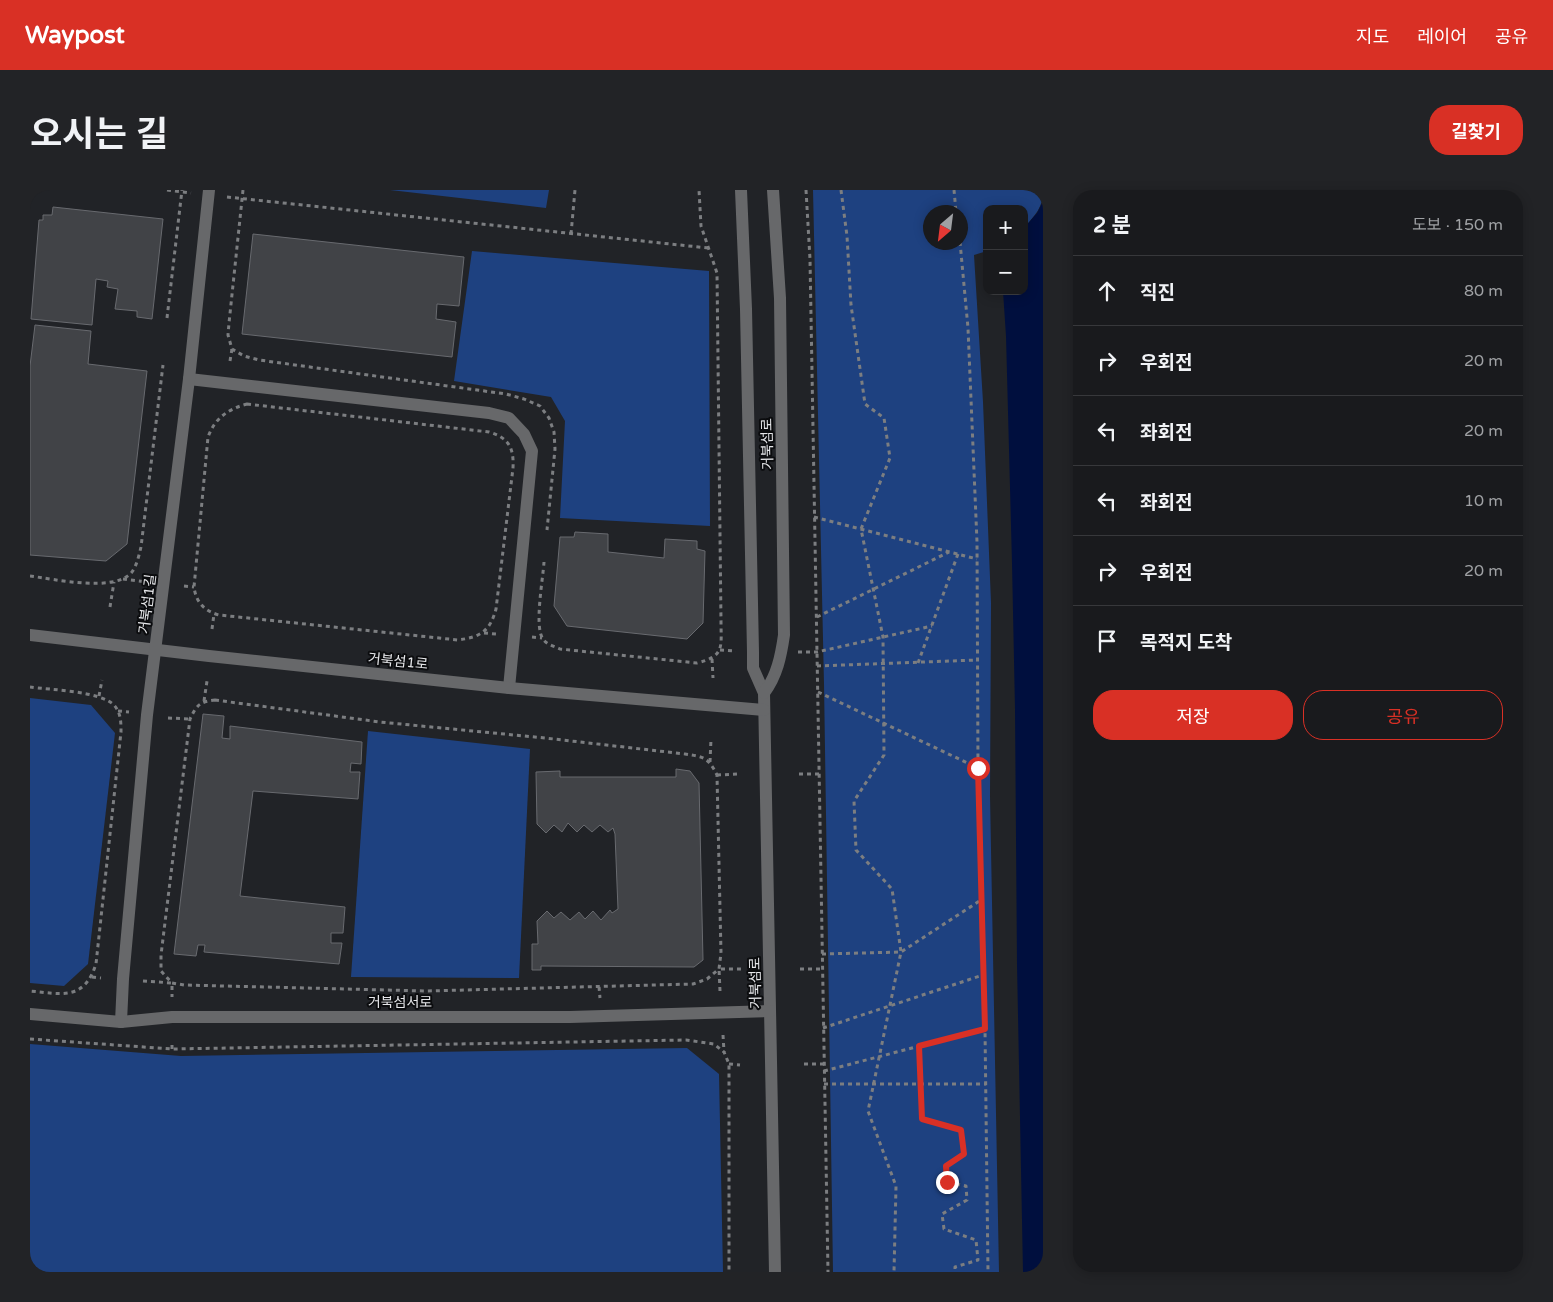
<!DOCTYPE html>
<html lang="ko">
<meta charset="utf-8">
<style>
:root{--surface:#191a1d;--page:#222326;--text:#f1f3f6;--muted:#9fa1a4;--line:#37383b;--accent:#d93025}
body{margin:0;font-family:"Varela Round","Noto Sans KR",sans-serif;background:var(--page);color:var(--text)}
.controls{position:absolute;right:15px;top:15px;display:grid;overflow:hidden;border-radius:10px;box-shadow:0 2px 12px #0003}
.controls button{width:45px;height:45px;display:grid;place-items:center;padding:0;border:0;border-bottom:1px solid var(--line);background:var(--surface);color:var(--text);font:25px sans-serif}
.compass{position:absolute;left:893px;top:15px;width:45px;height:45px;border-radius:50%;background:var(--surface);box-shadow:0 2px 12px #0003;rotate:208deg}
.stop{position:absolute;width:15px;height:15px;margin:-11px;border:4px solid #d93025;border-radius:50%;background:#fff}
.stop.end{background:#d93025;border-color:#fff;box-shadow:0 1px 5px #0008}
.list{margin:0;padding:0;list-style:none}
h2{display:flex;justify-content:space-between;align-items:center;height:65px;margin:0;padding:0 20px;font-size:21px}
h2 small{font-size:16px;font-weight:400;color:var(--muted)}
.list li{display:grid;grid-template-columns:32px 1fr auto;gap:15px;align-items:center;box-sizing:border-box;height:70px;padding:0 20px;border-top:1px solid var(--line)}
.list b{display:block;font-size:19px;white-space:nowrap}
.list em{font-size:16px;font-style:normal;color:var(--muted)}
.actions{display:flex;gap:10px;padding:15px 20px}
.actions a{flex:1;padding:11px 0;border:1px solid var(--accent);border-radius:20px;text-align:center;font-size:18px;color:var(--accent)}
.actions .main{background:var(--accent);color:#fff}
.icon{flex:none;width:28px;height:28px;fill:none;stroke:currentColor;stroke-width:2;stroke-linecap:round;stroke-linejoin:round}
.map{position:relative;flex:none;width:1013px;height:1082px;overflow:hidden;border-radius:20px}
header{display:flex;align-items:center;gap:30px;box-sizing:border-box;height:70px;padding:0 25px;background:var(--accent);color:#fff}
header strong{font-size:24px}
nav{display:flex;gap:28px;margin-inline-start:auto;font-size:18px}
.intro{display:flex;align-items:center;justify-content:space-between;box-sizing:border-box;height:120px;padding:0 30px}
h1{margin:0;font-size:35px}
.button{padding:12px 22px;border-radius:20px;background:var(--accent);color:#fff;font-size:18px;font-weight:700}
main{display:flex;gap:30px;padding:0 30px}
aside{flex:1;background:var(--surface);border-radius:20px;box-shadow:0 2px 12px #0003}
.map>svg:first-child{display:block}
.green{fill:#1e4180;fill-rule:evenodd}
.water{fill:#000f3e}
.building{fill:#414347;stroke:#686a6f}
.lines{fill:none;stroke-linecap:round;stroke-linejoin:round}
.path{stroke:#7c7e81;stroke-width:3;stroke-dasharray:4 4;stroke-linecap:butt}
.minor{stroke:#67686a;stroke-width:12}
.route{stroke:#d93025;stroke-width:6}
.labels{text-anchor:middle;stroke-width:4;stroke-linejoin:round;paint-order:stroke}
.street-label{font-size:14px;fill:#e6e7ea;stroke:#0b0c0e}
</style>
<header>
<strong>Waypost</strong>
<nav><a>지도</a><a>레이어</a><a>공유</a></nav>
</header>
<div class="intro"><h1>오시는 길</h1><a class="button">길찾기</a></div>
<main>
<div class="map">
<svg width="1013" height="1082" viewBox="0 0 1013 1082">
<rect width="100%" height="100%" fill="#212327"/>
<!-- green -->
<g class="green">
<path d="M360,0H519L516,18Z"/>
<path d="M783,0H1013C1013,18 1005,25 994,38V19H957V61L944,65L953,212L961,413L960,606L969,1082H803L794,494ZM901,22H931V52H901Z"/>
<path d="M442,61L679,81L680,336L530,328L535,231L521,207L424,191Z"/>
<path d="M0,508L61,515L85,543L58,774L34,796L0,793Z"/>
<path d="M338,541L500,559L489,788L321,787Z"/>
<path d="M0,854L151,866L657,858L689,884L693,1082H0Z"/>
</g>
<!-- water -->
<path class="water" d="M1013,11V1082H993L987,774L985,519L982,373L976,146L973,101H994V38L1007,23Z"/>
<!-- building -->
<g class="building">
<path d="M23,17L133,29L122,129L107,127V121L85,119L88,99L77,97L78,91L66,89L62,135L1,129L9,30H13V25H22Z"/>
<path d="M223,44L434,67L429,116L407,114L406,129L426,132L422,167L212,144Z"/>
<path d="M5,135L61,141L58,174L117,181L97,354L76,371L0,365V176Z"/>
<path d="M545,342L578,344V362L634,368L635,349L667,351V359L675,361L673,433L657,449L537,436L524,416L530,347H544Z"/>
<path d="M173,524L194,526L192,548L200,549V536L332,552L331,574L321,573L320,582H330L328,609L223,601L210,706L315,717L313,743H301V753H312L309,774L174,762L175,755H168L166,766L144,764Z"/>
<path d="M646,579L660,581L669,593L673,770L664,777L511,776V780H502V754H508L507,731L517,721L524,728L531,722L540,730L549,722L555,729L563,721L571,730L580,720L582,723L588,719L585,644L583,638L578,642L570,635L562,642L554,635L547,642L538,633L532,642L524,635L516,643L507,634L506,582L530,581V587H646Z"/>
</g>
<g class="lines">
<!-- path -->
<g class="path">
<path d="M137,0L161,3"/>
<path d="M213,0L199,133L198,145L202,159L214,166L229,170L476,204L494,209L510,216L519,228L524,242L525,259L517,340"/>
<path d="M776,0L780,69L798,1082"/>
<path d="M811,0L817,46L821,115L835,214L854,228L860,268L831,339L853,447L854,565L824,611L826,660L862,699L871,762L838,921L866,996L864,1082"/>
<path d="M924,0L926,22"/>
<path d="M197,7L678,58"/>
<path d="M541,44L545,0"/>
<path d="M930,52L938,138L947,352L948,578L955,839L958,1082"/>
<path d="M137,128L152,0"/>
<path d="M200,171L202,159"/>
<path d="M217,214L459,242C479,248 484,258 483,278L466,419C460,441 451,447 428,450L189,425C174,421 166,412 164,397L178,247C185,228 198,219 217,214Z"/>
<path d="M784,327L947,369"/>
<path d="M514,372C513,389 504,437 513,449C517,455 524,456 530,459L667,473C695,466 691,457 691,432L687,83L671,36L669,0"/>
<path d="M0,386C24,389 85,403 102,382C107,375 109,365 111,357L133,175"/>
<path d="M93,389L116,392"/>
<path d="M154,396L164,397"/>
<path d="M80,417L84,392"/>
<path d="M787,427L919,362"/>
<path d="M182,439L184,424"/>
<path d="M454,443L466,444"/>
<path d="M502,447L512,448"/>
<path d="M690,460L706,461"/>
<path d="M768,462H787L902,436"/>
<path d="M682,469L683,488"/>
<path d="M888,473L928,364"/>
<path d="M787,476L947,470"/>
<path d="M0,497C21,500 70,501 84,515C91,523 91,532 91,542L66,774C54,811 32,804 0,801"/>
<path d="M788,502L948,578"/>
<path d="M69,506L72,490"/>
<path d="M185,510L350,532L515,548L655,564C674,567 678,567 687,585L691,763L689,779L677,789L663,794L397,801L154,795L142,793L131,781V765L160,529C167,515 169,512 185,510Z"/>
<path d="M174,511L177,491"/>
<path d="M88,521L99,522"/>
<path d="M138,528L160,529"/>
<path d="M680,572L681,549"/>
<path d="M769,584H789"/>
<path d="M687,585L709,584"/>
<path d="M792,764L871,762L951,710"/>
<path d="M770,779H793"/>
<path d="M62,787L71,788"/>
<path d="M113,791L142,793V807"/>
<path d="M569,797L570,808"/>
<path d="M690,801L689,779H711"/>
<path d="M793,838L953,785"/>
<path d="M693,845L694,862"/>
<path d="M0,849L142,859L656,850L684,854L694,862L699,874V1082"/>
<path d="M889,856L892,929L931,941L934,964L916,976L917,992L936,996L937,1010L912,1024L914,1039L946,1050L948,1070L925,1077V1082"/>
<path d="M142,859V851"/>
<path d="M699,874L710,875"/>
<path d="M774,874H794"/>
<path d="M794,881L955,839"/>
<path d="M794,894H956"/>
</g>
<!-- minor -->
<g class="minor">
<path d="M711,0L716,119L723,462V478L734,503L745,1082"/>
<path d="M159,189L459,223L479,228L494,244L502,261L479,498"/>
<path d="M0,445L179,466L479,498L734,520"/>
<path d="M734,503C747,486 751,466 754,445L750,108L743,0"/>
<path d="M0,824L91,832L142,827H540L740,821"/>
<path d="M91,832L93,789L117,525L159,189L179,0"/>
</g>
</g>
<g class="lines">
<!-- route -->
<path class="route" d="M917,992L916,976L934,964L931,940L892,929L889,856L955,839L948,578"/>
</g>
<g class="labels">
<!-- street labels -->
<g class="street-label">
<text transform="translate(737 254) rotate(-91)" y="5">거북섬로</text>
<text transform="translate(117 414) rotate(-83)" y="5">거북섬1길</text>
<text transform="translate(368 471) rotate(6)" y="5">거북섬1로</text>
<text transform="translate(725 793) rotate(-91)" y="5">거북섬로</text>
<text x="370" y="817">거북섬서로</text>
</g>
</g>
</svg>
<div class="controls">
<button>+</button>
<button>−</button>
</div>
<svg class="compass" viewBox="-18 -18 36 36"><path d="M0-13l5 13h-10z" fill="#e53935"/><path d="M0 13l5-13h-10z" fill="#9fa1a4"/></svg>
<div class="stop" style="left:948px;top:578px"></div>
<div class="stop end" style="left:917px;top:992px"></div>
</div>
<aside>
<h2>2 분<small>도보 · 150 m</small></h2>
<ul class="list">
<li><svg class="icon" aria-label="ahead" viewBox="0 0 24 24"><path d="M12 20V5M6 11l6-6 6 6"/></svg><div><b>직진</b></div><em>80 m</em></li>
<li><svg class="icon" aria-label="right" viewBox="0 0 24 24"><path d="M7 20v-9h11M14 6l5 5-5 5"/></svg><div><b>우회전</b></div><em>20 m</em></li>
<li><svg class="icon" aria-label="left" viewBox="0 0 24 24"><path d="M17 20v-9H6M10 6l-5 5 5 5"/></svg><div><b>좌회전</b></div><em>20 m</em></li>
<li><svg class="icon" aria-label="left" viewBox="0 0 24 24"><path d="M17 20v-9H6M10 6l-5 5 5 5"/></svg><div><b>좌회전</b></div><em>10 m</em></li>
<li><svg class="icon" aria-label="right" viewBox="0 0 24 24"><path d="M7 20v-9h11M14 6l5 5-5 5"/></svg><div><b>우회전</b></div><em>20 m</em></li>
<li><svg class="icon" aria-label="arrive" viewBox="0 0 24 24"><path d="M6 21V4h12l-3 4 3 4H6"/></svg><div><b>목적지 도착</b></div></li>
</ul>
<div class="actions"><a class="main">저장</a><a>공유</a></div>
</aside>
</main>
